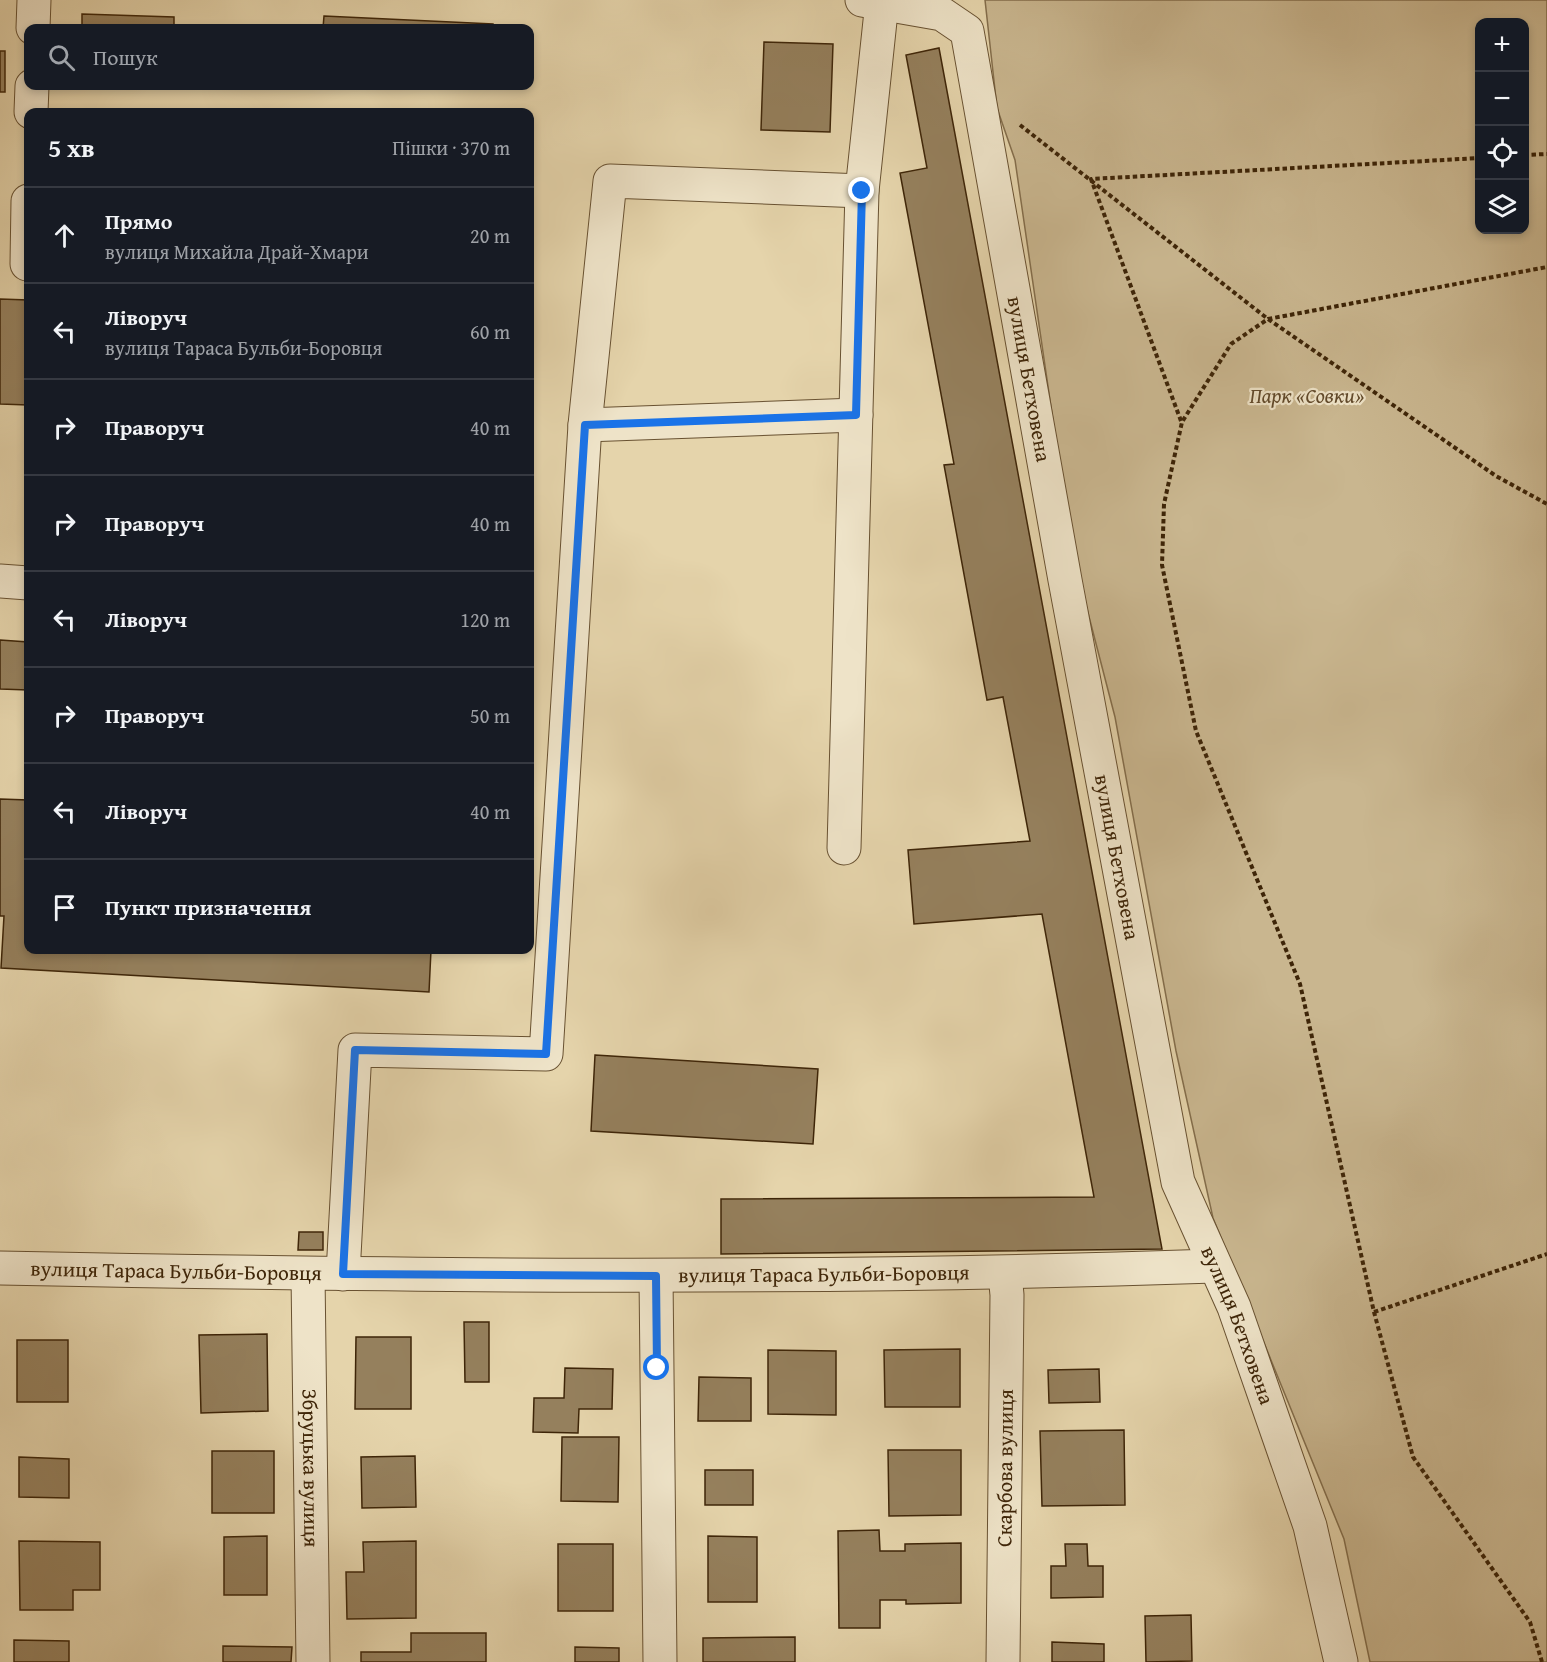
<!DOCTYPE html>
<html lang="uk">
<meta charset="utf-8">
<style>
:root{--surface:#171b24;--page:#242831;--text:#f1f3f6;--muted:#9ea1a6;--line:#363941}
body{margin:0;font-family:"Gentium Book Plus",serif;background:var(--page);color:var(--text)}
.controls{position:absolute;right:18px;top:18px;display:grid;overflow:hidden;border-radius:12px;box-shadow:0 3px 9px #0003}
.controls button{width:54px;height:54px;display:grid;place-items:center;padding:0;border:0;border-bottom:2px solid var(--line);background:var(--surface);color:var(--text);font:30px sans-serif}
.stop{position:absolute;width:18px;height:18px;margin:-14px;border:4px solid #1a73e8;border-radius:50%;background:#fff}
.stop.end{background:#1a73e8;border-color:#fff;box-shadow:0 2px 6px #0008}
.list{margin:0;padding:0;list-style:none}
h2{display:flex;justify-content:space-between;align-items:center;height:78px;margin:0;padding:0 24px;font-size:26px}
h2 small{font-size:20px;font-weight:400;color:var(--muted)}
.list li{display:grid;grid-template-columns:39px 1fr auto;gap:18px;align-items:center;box-sizing:border-box;height:96px;padding:0 24px;border-top:2px solid var(--line)}
.list b{display:block;font-size:22px;white-space:nowrap}
.list p{margin:0;font-size:20px;white-space:nowrap;color:var(--muted)}
.list em{font-size:20px;font-style:normal;color:var(--muted)}
.icon{flex:none;width:33px;height:33px;fill:none;stroke:currentColor;stroke-width:2;stroke-linecap:round;stroke-linejoin:round}
.map{position:relative;flex:none;width:1547px;height:1662px;overflow:hidden}
.search{position:absolute;background:var(--surface);box-shadow:0 3px 9px #0003;left:24px;top:24px;width:510px;height:66px;display:flex;align-items:center;gap:15px;box-sizing:border-box;padding:0 21px;border-radius:12px;color:var(--muted);font-size:22px}
.panel{position:absolute;background:var(--surface);box-shadow:0 3px 9px #0003;left:24px;top:108px;width:510px;height:846px;border-radius:12px}
.map>svg:first-child{display:block}
.green{fill:#c9b68f;stroke:#846e4c;stroke-width:1.5;fill-rule:evenodd}
.building{fill:#95805d;stroke:#3e2508;stroke-width:1.5}
.lines{fill:none;stroke-linecap:round;stroke-linejoin:round}
.minor-casing{stroke:#685131;stroke-width:35}
.path{stroke:#3e2508;stroke-width:4;stroke-dasharray:4.5 3;stroke-linecap:butt}
.minor{stroke:#eee3c8;stroke-width:33}
.route{stroke:#1a73e8;stroke-width:8}
.labels{text-anchor:middle;stroke-width:4.5;stroke-linejoin:round;paint-order:stroke}
.street-label{font-size:21px;fill:#3e2508;stroke:#eee3c8}
.park-label{font-size:21px;font-style:italic;fill:#61492a;stroke:#eee3c8}
</style>
<div class="map">
<svg width="1547" height="1662" viewBox="0 0 1547 1662">
<rect width="100%" height="100%" fill="#e5d4ab"/>
<filter id="stains"><feTurbulence type="fractalNoise" baseFrequency=".00333" numOctaves="4"/><feColorMatrix values="0 0 0 0 .2 0 0 0 0 .09 0 0 0 0 .02 0 0 0 .5 -.17"/></filter>
<radialGradient id="worn" r=".72"><stop offset=".6" stop-color="#630" stop-opacity="0"/><stop offset="1" stop-color="#630" stop-opacity=".3"/></radialGradient>
<!-- green -->
<path class="green" d="M985,0H1547V1662H1370L1344,1539L1213,1218L1176,1051L1115,717L1072,551L1015,160L997,108ZM1480,22H1524V230H1480Z"/>
<!-- building -->
<g class="building">
<path d="M82,14L174,17V28H82Z"/>
<path d="M324,16L493,24V28H323Z"/>
<path d="M764,42L833,44L830,132L761,130Z"/>
<path d="M939,48L1162,1249L721,1254V1199L1094,1197L1042,914L914,924L908,850L1030,841L1003,697L987,700L944,465L954,464L900,173L927,168L906,55Z"/>
<rect x="0" y="51" width="5" height="41"/>
<path d="M0,299L28,300V405L0,404Z"/>
<path d="M0,640L28,642V690L0,689Z"/>
<path d="M0,799L28,800V950H431L429,992L1,968L4,916H0Z"/>
<path d="M595,1055L818,1069L813,1144L591,1131Z"/>
<path d="M299,1232H323V1250H298Z"/>
<path d="M464,1322H489V1382H465Z"/>
<path d="M267,1334L268,1411L201,1413L199,1335Z"/>
<path d="M356,1337H411V1409H355Z"/>
<rect x="17" y="1340" width="51" height="62"/>
<path d="M960,1349V1407H885L884,1350Z"/>
<path d="M768,1350L836,1351V1415L768,1414Z"/>
<path d="M565,1368L613,1369L612,1409H579L578,1433L533,1432L534,1398H564Z"/>
<path d="M1099,1369L1100,1402L1049,1403L1048,1370Z"/>
<path d="M699,1377L751,1378V1421H698Z"/>
<path d="M1124,1430L1125,1505L1042,1506L1040,1431Z"/>
<path d="M562,1437H619L618,1502L561,1501Z"/>
<path d="M888,1450H961V1515L889,1516Z"/>
<rect x="212" y="1451" width="62" height="62"/>
<path d="M415,1456L416,1507L362,1508L361,1457Z"/>
<path d="M19,1457L69,1459V1498L19,1497Z"/>
<rect x="705" y="1470" width="48" height="35"/>
<path d="M879,1530L880,1551H905V1544L961,1543V1603L906,1604V1600H880V1628H839L838,1531Z"/>
<path d="M267,1536V1595H224V1537Z"/>
<path d="M708,1536L757,1537V1602H708Z"/>
<path d="M19,1541L100,1542V1590H73V1610H20Z"/>
<path d="M416,1541V1618L347,1619L346,1572H364L363,1542Z"/>
<rect x="558" y="1544" width="55" height="67"/>
<path d="M1065,1544H1087L1088,1566H1103V1597L1051,1598V1566H1066Z"/>
<path d="M1191,1615L1192,1661L1146,1662L1145,1616Z"/>
<path d="M411,1633H486V1662H361V1652H411Z"/>
<path d="M795,1637V1662H703V1638Z"/>
<path d="M14,1640L69,1641V1662H14Z"/>
<path d="M1052,1642L1104,1644V1662H1052Z"/>
<path d="M223,1646L292,1647L291,1662H223Z"/>
<path d="M575,1647L619,1648V1662H575Z"/>
</g>
<g class="lines">
<!-- minor casing -->
<g class="minor-casing">
<g id="minor">
<path id="s1" d="M862,0L942,14L967,31L1065,580L1178,1182L1234,1307L1310,1526L1341,1662"/>
<path d="M33,28L34,0"/>
<path d="M31,112L32,86"/>
<path d="M27,264L28,201"/>
<path d="M585,425L856,415"/>
<path d="M0,581L28,583"/>
<path d="M844,848L862,191L882,2"/>
<path id="s2" d="M0,1268C405,1276 809,1280 1214,1266"/>
<path id="s3" d="M308,1274L313,1662"/>
<path d="M343,1274L355,1050L546,1054L585,425L610,181L862,191"/>
<path d="M656,1276L660,1662"/>
<path id="s4" d="M1003,1662L1007,1295L1005,1274"/>
</g>
</g>
<!-- path -->
<g class="path">
<path d="M1020,125L1268,319L1496,476L1547,504"/>
<path d="M1524,155L1547,154"/>
<path d="M1181,421L1091,179L1480,158"/>
<path d="M1374,1312L1547,1254"/>
<path d="M1542,1662L1530,1622L1413,1457L1374,1312L1300,984L1196,731L1162,565L1164,504L1182,422L1231,344L1268,319L1547,267"/>
</g>
<!-- minor -->
<use href="#minor" class="minor"/>
</g>
<g class="lines">
<!-- route -->
<path class="route" d="M657,1368L656,1276L343,1274L355,1050L546,1054L585,425L856,415L862,191"/>
</g>
<g class="labels">
<!-- street labels -->
<g class="street-label">
<text dy="7" stroke="none"><textPath href="#s1" startOffset="465">вулиця Бетховена</textPath></text>
<text dy="7" stroke="none"><textPath href="#s1" startOffset="951">вулиця Бетховена</textPath></text>
<text dy="7" stroke="none"><textPath href="#s2" startOffset="176">вулиця Тараса Бульби-Боровця</textPath></text>
<text dy="7" stroke="none"><textPath href="#s2" startOffset="824">вулиця Тараса Бульби-Боровця</textPath></text>
<text dy="7" stroke="none"><textPath href="#s1" startOffset="1437">вулиця Бетховена</textPath></text>
<text dy="7" stroke="none"><textPath href="#s3" startOffset="194">Збруцька вулиця</textPath></text>
<text dy="7" stroke="none"><textPath href="#s4" startOffset="194">Скарбова вулиця</textPath></text>
</g>
<!-- park labels -->
<g class="park-label">
<text x="1307" y="403">Парк «Совки»</text>
</g>
</g>
<rect width="100%" height="100%" filter="url(#stains)"/>
<rect width="100%" height="100%" fill="url(#worn)"/>
</svg>
<div class="controls">
<button>+</button>
<button>−</button>
<button><svg class="icon" aria-label="locate" viewBox="0 0 24 24"><circle cx="12" cy="12" r="6"/><path d="M12 2v4M12 18v4M2 12h4M18 12h4"/></svg></button>
<button><svg class="icon" aria-label="layers" viewBox="0 0 24 24"><path d="M12 4l9 5-9 5-9-5zM3 14l9 5 9-5"/></svg></button>
</div>
<div class="stop" style="left:657px;top:1368px"></div>
<div class="stop end" style="left:862px;top:191px"></div>
<div class="search"><svg class="icon" aria-label="search" viewBox="0 0 24 24"><circle cx="10" cy="10" r="6"/><path d="M15 15l6 6"/></svg>Пошук</div>
<section class="panel">
<h2>5 хв<small>Пішки · 370 m</small></h2>
<ul class="list">
<li><svg class="icon" aria-label="ahead" viewBox="0 0 24 24"><path d="M12 20V5M6 11l6-6 6 6"/></svg><div><b>Прямо</b><p>вулиця Михайла Драй-Хмари</p></div><em>20 m</em></li>
<li><svg class="icon" aria-label="left" viewBox="0 0 24 24"><path d="M17 20v-9H6M10 6l-5 5 5 5"/></svg><div><b>Ліворуч</b><p>вулиця Тараса Бульби-Боровця</p></div><em>60 m</em></li>
<li><svg class="icon" aria-label="right" viewBox="0 0 24 24"><path d="M7 20v-9h11M14 6l5 5-5 5"/></svg><div><b>Праворуч</b></div><em>40 m</em></li>
<li><svg class="icon" aria-label="right" viewBox="0 0 24 24"><path d="M7 20v-9h11M14 6l5 5-5 5"/></svg><div><b>Праворуч</b></div><em>40 m</em></li>
<li><svg class="icon" aria-label="left" viewBox="0 0 24 24"><path d="M17 20v-9H6M10 6l-5 5 5 5"/></svg><div><b>Ліворуч</b></div><em>120 m</em></li>
<li><svg class="icon" aria-label="right" viewBox="0 0 24 24"><path d="M7 20v-9h11M14 6l5 5-5 5"/></svg><div><b>Праворуч</b></div><em>50 m</em></li>
<li><svg class="icon" aria-label="left" viewBox="0 0 24 24"><path d="M17 20v-9H6M10 6l-5 5 5 5"/></svg><div><b>Ліворуч</b></div><em>40 m</em></li>
<li><svg class="icon" aria-label="arrive" viewBox="0 0 24 24"><path d="M6 21V4h12l-3 4 3 4H6"/></svg><div><b>Пункт призначення</b></div></li>
</ul>
</section>
</div>
